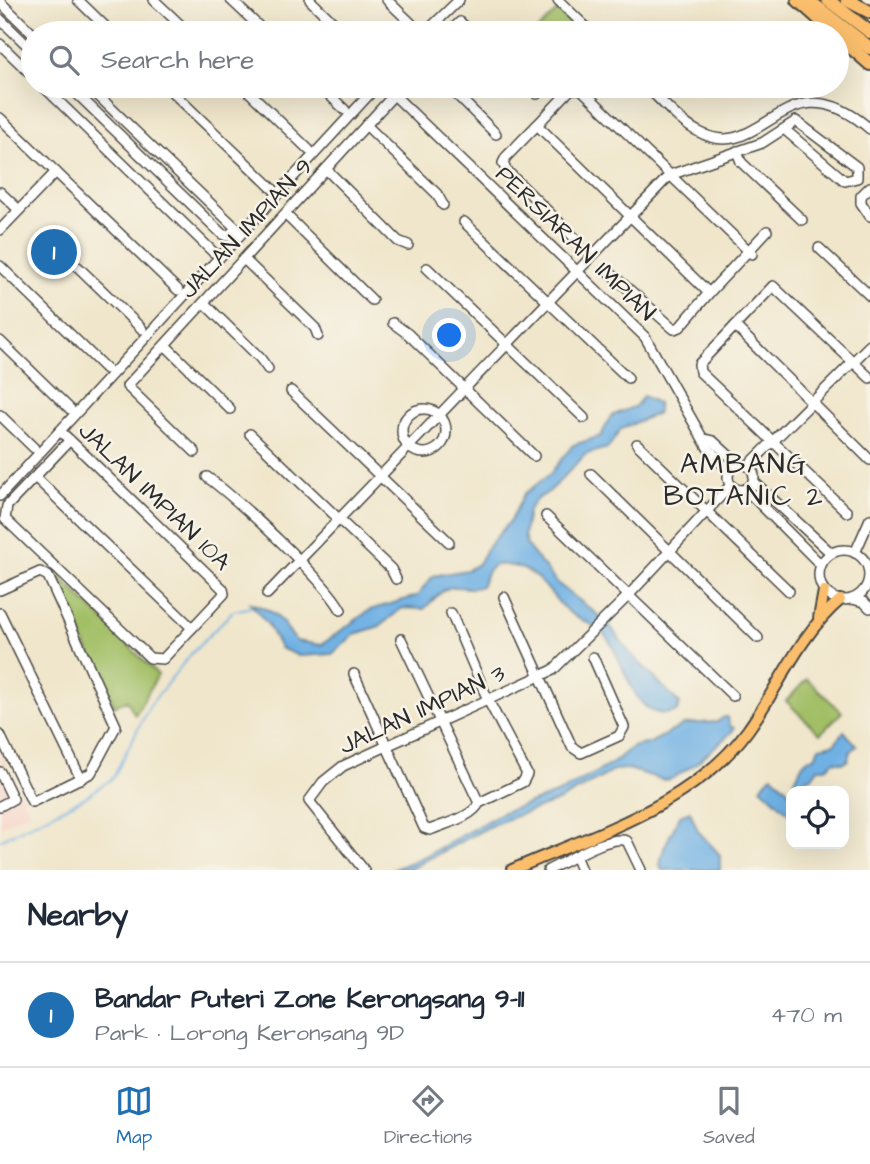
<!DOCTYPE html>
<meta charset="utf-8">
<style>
:root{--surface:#fff;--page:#f2f2f3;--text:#1f2937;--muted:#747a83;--line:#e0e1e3;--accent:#1f6fb2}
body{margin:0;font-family:"Architects Daughter",sans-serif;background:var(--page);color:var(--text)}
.controls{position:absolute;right:21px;bottom:21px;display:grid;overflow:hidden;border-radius:14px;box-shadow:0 7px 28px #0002}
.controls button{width:63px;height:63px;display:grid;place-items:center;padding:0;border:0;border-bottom:2px solid var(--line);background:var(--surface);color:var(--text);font:35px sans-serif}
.you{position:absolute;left:450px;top:336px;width:24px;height:24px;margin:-18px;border:5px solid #fff;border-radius:50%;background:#1a73e8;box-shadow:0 0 0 10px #1a73e833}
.badge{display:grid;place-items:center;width:46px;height:46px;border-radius:50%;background:var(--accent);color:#fff;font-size:23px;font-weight:700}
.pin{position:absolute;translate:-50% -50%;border:4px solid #fff;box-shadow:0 2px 7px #0006}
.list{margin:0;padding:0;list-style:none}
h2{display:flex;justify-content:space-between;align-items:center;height:91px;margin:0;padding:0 28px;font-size:30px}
h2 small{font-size:23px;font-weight:400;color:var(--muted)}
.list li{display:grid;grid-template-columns:46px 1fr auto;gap:21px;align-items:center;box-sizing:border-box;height:105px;padding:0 28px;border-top:2px solid var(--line)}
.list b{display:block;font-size:26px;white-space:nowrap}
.list p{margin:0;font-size:23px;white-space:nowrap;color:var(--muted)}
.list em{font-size:23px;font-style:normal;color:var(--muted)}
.icon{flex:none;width:38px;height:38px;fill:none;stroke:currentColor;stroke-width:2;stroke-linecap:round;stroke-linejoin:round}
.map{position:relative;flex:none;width:870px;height:870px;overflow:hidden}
.search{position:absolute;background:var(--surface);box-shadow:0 7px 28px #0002;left:21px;right:21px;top:21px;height:77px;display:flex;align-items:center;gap:18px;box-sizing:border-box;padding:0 24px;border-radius:38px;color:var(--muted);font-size:26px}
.sheet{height:196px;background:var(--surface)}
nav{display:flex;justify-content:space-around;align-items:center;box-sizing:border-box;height:98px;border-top:2px solid var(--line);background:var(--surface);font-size:19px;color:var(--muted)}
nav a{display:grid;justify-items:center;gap:4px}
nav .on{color:var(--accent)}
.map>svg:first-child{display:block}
.built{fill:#f7d1c6}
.green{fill:#a2bf66;stroke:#667548;stroke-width:2}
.water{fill:#6fb1e4;stroke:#4d6e88;stroke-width:2}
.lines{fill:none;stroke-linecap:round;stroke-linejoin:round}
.stream{stroke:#6fb1e4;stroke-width:2}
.minor-casing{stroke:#494743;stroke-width:12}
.major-casing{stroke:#494743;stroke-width:14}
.highway-casing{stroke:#494743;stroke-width:16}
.minor{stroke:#fff;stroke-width:9}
.major{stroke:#fabe6d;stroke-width:10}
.highway{stroke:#fabe6d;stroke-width:12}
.labels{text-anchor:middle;stroke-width:5;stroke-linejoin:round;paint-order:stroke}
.street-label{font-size:24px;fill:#2b2b2b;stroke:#f7f3e8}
.quarter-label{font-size:28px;letter-spacing:2px;fill:#2b2b2b;stroke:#f7f3e8}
</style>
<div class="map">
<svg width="870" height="870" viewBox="0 0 870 870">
<rect width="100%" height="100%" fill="#f7f3e8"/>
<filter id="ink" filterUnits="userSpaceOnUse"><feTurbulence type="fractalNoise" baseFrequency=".0143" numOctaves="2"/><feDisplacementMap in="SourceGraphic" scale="14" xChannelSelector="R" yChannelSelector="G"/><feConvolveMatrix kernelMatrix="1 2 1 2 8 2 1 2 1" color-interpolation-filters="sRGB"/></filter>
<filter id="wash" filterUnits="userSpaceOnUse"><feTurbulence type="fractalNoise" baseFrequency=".00686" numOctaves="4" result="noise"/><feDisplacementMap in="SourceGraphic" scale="28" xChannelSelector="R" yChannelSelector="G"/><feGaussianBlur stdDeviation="1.57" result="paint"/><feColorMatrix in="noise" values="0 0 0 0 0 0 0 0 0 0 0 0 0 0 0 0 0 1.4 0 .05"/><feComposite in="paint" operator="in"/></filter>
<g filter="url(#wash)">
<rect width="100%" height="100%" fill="#f0e6cb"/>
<!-- built -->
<path class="built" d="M0,753L29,812L0,827Z"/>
<!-- green -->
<g class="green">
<path d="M557,11L580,33H534Z"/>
<path d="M58,575L158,675L135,715L127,700L115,706L53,577Z"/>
<path d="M807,679L842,712L820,734L786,701Z"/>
</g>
<!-- water -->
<g class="water">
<path d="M643,396L657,403L658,413L621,429L608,448L586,454L550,491L536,500L528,510L524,535L527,546L557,583L607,622L630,653L680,704L677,711C635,728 626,664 608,639C597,623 577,621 564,608C544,588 538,568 506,565C501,564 495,564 491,568C486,571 484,581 481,586C469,592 458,583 446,589C439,592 431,603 424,609L402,608L380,626L355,634L332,654L299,656L280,648L267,623L250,603C280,613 278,617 296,641L321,645L370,610L417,596L433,576L467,570L478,564L486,549L511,520L524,494L549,475L573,445L601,436L611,416L636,406Z"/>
<path d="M724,717H727L730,726L734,728L732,732L694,765L671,779L664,780L628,769L615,770L558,801L494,824L408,870H392L425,856L501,813L559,793L613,763L632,747L650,743L685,724L717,722Z"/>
<path d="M844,731L857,746L850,751L848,760L843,763L834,761L826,768H818L812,777L797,782L794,780C802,771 799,760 815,757L819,747L834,744Z"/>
<path d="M772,775L791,793V815L761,787Z"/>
<path d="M690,811L698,831L720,855V870H662L660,867C661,846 673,833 680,815Z"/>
</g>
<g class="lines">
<!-- stream -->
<path class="stream" d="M0,840L84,798L113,778L150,705L190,655L233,611L251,607"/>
</g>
</g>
<g filter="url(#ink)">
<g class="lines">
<!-- minor casing -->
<g class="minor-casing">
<g id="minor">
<path d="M78,0L112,33"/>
<path d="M154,0L189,33"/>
<path d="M231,0L266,33"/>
<path d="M310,0L344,33"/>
<path d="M387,0L417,29"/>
<path d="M558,0L592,33"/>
<path d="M0,2L33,34"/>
<path d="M0,19L33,51"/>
<path d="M425,33L459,0"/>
<path d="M449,33L460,22L472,33"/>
<path d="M0,44L33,76"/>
<path d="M43,86L213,252"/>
<path d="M69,86L222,234L227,236L237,229L88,86"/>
<path d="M166,86L273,189"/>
<path d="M243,86L309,150"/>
<path d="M320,86L345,110"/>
<path d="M448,86L496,134"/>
<path d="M529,86L537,94"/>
<path d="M646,86C662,101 679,122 699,132C763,167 785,55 870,129"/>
<path d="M394,95L645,337L708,448L729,471"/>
<path d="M0,118L178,290"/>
<path d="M366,125L437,194L443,205"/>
<path d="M537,125L571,89H581L752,254"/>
<path d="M737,151L741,162L802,220"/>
<path d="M326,169L398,241L408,245"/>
<path d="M870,187L861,196V203L870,216"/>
<path d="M0,192L19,210"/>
<path d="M285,214L372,300"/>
<path d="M464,222L628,378"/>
<path d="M0,230L56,172"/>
<path d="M578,241L506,170L503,163L506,157L537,125L709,293L680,327L674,329L608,271"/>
<path d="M819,248L870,296"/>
<path d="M244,259L315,328L318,336"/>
<path d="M0,266L106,369"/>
<path d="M78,267L142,329"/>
<path d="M427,268L584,418"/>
<path d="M709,293L767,231"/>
<path d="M204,303L260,358L268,369"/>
<path d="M393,323L408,334L534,456"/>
<path d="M735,326L773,286L870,378"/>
<path d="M0,341L70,409"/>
<path d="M165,345L230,409"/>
<path d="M291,391L449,542"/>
<circle cx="424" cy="431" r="22"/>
<path d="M0,415L34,448"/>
<path d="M60,431L75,445L223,589L224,594L163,659L150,658L5,519L7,506L70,440"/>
<path d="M250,434L391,569L396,579"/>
<path d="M705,439L713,441L738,464"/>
<path d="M637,444L789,591"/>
<path d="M195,452L127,386L402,86"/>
<circle cx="741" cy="477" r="13"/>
<path d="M748,466L870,345"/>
<path d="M591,474L758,638"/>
<path d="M35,477L192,628"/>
<path d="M207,477C237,499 325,580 341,610"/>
<path d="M753,481L831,553"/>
<path d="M745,489L821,565"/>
<path d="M0,496L377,86"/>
<path d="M847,512L700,372L699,364L735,326L870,460"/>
<path d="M546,516L733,696"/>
<circle cx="844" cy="575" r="25"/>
<path d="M855,553L870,519"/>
<path d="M0,590L40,572L48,576L116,726L91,773L32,802L0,735"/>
<path d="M267,594L670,175L762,143L796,121L857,167V178L845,181L784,129"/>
<path d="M504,597L572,747L581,753L619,736L624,727L593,657"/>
<path d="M852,599L864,602L870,608"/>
<path d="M0,613L81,779"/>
<path d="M401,639L479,803"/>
<path d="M354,674L424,828L430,830C444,824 473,817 479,803L523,782L527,774L488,700L451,613"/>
<path d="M0,772L13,799L0,806"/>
<path d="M576,858L581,870"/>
<path d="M364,870L309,801L323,782L343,766L553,670L628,596L731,485"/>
<path d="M548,870C566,862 609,834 627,841L641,870"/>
</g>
</g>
<!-- major casing -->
<g class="major-casing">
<g id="major">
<path d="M819,618L824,591"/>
<path d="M512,870C594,834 694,805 748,730C779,687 799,635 840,600"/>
</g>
</g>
<!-- highway casing -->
<g class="highway-casing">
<g id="highway">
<path d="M798,0L835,33"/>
<path d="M808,0L870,48"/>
<path d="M828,0L870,32"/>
<path d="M847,0L870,12"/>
<path d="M837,35L870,64"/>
</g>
</g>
<!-- minor -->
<use href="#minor" class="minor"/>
<!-- major -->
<use href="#major" class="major"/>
<!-- highway -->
<use href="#highway" class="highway"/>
</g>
</g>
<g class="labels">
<!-- street labels -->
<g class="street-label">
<text transform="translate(246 228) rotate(-47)" y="8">JALAN IMPIAN 9</text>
<text transform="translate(576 243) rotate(44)" y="8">PERSIARAN IMPIAN</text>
<text transform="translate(155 496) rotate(44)" y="8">JALAN IMPIAN 10A</text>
<text transform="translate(422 709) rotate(-25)" y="8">JALAN IMPIAN 3</text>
</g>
<!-- quarter labels -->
<g class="quarter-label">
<text x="744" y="473">AMBANG<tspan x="744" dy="32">BOTANIC 2</tspan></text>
</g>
</g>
</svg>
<div class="controls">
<button><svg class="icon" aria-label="locate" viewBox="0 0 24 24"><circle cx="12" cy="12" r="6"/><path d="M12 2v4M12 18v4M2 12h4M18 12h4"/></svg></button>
</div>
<div class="you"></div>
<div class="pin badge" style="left:54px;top:252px">1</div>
<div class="search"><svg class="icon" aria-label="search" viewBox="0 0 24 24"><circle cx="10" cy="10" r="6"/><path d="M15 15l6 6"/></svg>Search here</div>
</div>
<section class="sheet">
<h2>Nearby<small></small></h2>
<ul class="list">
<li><span class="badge">1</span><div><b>Bandar Puteri Zone Kerongsang 9-11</b><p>Park · Lorong Keronsang 9D</p></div><em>470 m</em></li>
</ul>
</section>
<nav>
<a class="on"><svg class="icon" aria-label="map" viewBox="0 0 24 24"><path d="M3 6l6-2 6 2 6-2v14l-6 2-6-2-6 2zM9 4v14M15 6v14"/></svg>Map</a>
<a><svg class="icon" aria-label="directions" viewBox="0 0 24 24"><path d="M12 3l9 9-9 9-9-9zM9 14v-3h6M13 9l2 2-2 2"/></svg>Directions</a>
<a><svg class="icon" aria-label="saved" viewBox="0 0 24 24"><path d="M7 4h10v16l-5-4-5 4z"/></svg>Saved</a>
</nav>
